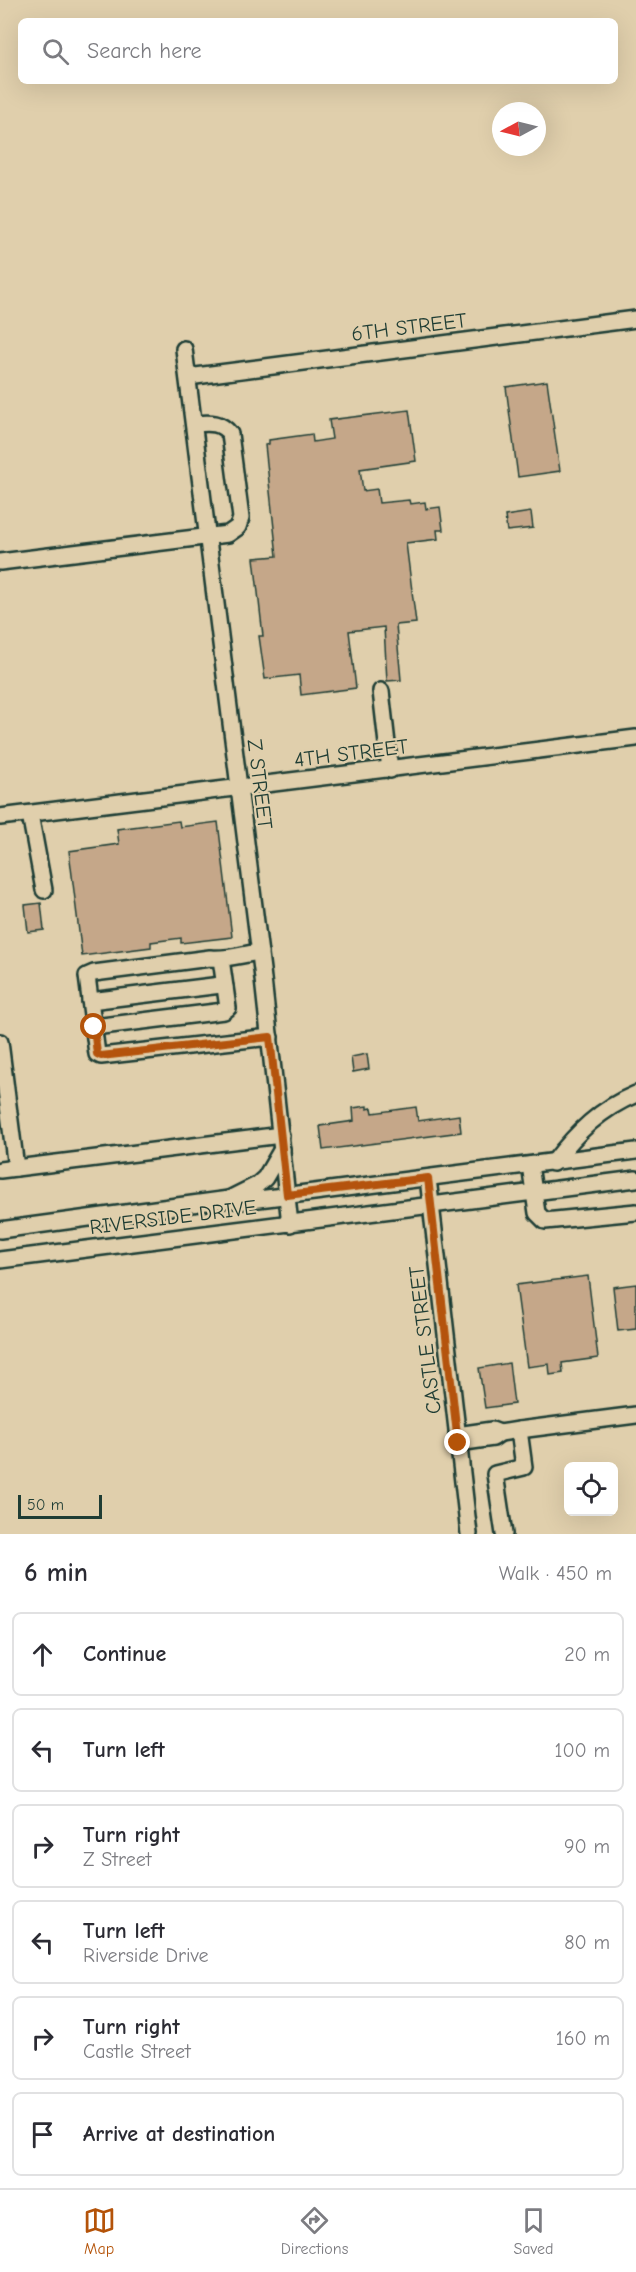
<!DOCTYPE html>
<meta charset="utf-8">
<style>
:root{--surface:#fff;--page:#f2f2f3;--text:#2b2b33;--muted:#7c7c81;--line:#e1e1e2;--accent:#b45309}
body{margin:0;font-family:"Comic Neue",sans-serif;background:var(--page);color:var(--text)}
.controls{position:absolute;right:18px;bottom:18px;display:grid;overflow:hidden;border-radius:9px;box-shadow:0 6px 24px #0002}
.controls button{width:54px;height:54px;display:grid;place-items:center;padding:0;border:0;border-bottom:2px solid var(--line);background:var(--surface);color:var(--text);font:30px sans-serif}
.compass{position:absolute;left:492px;top:102px;width:54px;height:54px;border-radius:50%;background:var(--surface);box-shadow:0 6px 24px #0002;rotate:263deg}
.scale{position:absolute;left:18px;bottom:15px;width:84px;box-sizing:border-box;padding-left:6px;border:3px solid #1f3d34;border-top:0;font-size:16px;line-height:21px;white-space:nowrap;color:#1f3d34;-webkit-text-stroke:4px #e0cfac;paint-order:stroke}
.stop{position:absolute;width:18px;height:18px;margin:-14px;border:4px solid #b45309;border-radius:50%;background:#fff}
.stop.end{background:#b45309;border-color:#fff;box-shadow:0 2px 6px #0008}
.list{margin:0;padding:0;list-style:none}
h2{display:flex;justify-content:space-between;align-items:center;height:78px;margin:0;padding:0 24px;font-size:26px}
h2 small{font-size:20px;font-weight:400;color:var(--muted)}
.list li{display:grid;grid-template-columns:39px 1fr auto;gap:18px;align-items:center;box-sizing:border-box;height:84px;margin:0 12px 12px;padding:0 12px;border:2px solid var(--line);border-radius:9px}
.list b{display:block;font-size:22px;white-space:nowrap}
.list p{margin:0;font-size:20px;white-space:nowrap;color:var(--muted)}
.list em{font-size:20px;font-style:normal;color:var(--muted)}
.icon{flex:none;width:33px;height:33px;fill:none;stroke:currentColor;stroke-width:2;stroke-linecap:round;stroke-linejoin:round}
.map{position:relative;flex:none;width:636px;height:1534px;overflow:hidden}
.search{position:absolute;background:var(--surface);box-shadow:0 6px 24px #0002;left:18px;right:18px;top:18px;height:66px;display:flex;align-items:center;gap:15px;box-sizing:border-box;padding:0 21px;border-radius:9px;color:var(--muted);font-size:22px}
.sheet{height:654px;background:var(--surface)}
nav{display:flex;justify-content:space-around;align-items:center;box-sizing:border-box;height:84px;border-top:2px solid var(--line);background:var(--surface);font-size:16px;color:var(--muted)}
nav a{display:grid;justify-items:center;gap:3px}
nav .on{color:var(--accent)}
.map>svg:first-child{display:block}
.building{fill:#c5a789;stroke:#1f3d34;stroke-width:1.5}
.lines{fill:none;stroke-linecap:round;stroke-linejoin:round}
.minor-casing{stroke:#1f3d34;stroke-width:20}
.minor{stroke:#e0cfac;stroke-width:15}
.route{stroke:#b45309;stroke-width:8}
.labels{text-anchor:middle;stroke-width:4.5;stroke-linejoin:round;paint-order:stroke}
.street-label{font-size:21px;fill:#1f3d34;stroke:#e0cfac}
</style>
<div class="map">
<svg width="636" height="1534" viewBox="0 0 636 1534">
<rect width="100%" height="100%" fill="#e0cfac"/>
<filter id="ink" filterUnits="userSpaceOnUse"><feTurbulence type="fractalNoise" baseFrequency=".0167" numOctaves="2"/><feDisplacementMap in="SourceGraphic" scale="12" xChannelSelector="R" yChannelSelector="G"/><feConvolveMatrix kernelMatrix="1 2 1 2 8 2 1 2 1" color-interpolation-filters="sRGB"/></filter>
<g filter="url(#ink)">
<!-- building -->
<g class="building">
<path d="M547,381L560,471L518,477L506,387Z"/>
<path d="M409,410L416,461L360,469L363,491L377,489L379,503L409,500L410,504L425,502L426,509L440,507L443,530H437L438,539L406,543L416,623L396,625L401,680L387,681L384,627L349,631L356,688L301,695L299,675L265,679L259,636H263L254,558L277,556L265,445L269,444V440L312,434L313,442L332,439L329,420Z"/>
<path d="M531,512L533,528L507,531L505,516Z"/>
<path d="M179,821L180,827L218,822L232,937L181,943V938L151,942V947L82,956L69,851L119,844L117,829Z"/>
<path d="M41,903L44,930L28,932L25,905Z"/>
<path d="M367,1054L369,1069L353,1072L351,1057Z"/>
<path d="M367,1106V1109L372,1108L373,1113L416,1107L418,1121L459,1115L461,1132L323,1150L320,1126L354,1121L353,1108Z"/>
<path d="M588,1276L598,1358L562,1363L563,1373L550,1375L549,1364L527,1367L516,1285Z"/>
<path d="M636,1284V1329L618,1331L613,1287Z"/>
<path d="M509,1363L514,1404L485,1408L479,1368Z"/>
</g>
<g class="lines">
<!-- minor casing -->
<g class="minor-casing">
<g id="minor">
<path d="M184,349L262,970L290,1224"/>
<path d="M188,377L636,319"/>
<path d="M0,562L228,534L238,527L241,518L230,434C220,421 209,423 194,424"/>
<path d="M381,691L390,770"/>
<path d="M30,814L44,890"/>
<path d="M0,817L636,738"/>
<path d="M260,952C243,954 227,960 210,958L94,973L87,976L97,1054L101,1056L270,1037"/>
<path d="M90,1001L221,985L225,987"/>
<path d="M94,1027L224,1011L228,1008L221,959"/>
<path d="M0,1042L16,1168"/>
<path d="M553,1163C577,1132 600,1109 636,1094"/>
<path d="M530,1165L537,1213L545,1221L636,1212"/>
<path d="M0,1170L281,1135"/>
<path d="M428,1178L469,1534"/>
<path d="M229,1199L257,1185L265,1178L282,1149"/>
<path d="M0,1230L229,1199L242,1201L275,1197L636,1151"/>
<path d="M0,1260L636,1179"/>
<path d="M519,1430L636,1415"/>
<path d="M500,1433L519,1430L524,1467L495,1474L504,1534"/>
<path d="M457,1435L492,1430L500,1433L493,1438L458,1443"/>
</g>
</g>
<!-- minor -->
<use href="#minor" class="minor"/>
</g>
</g>
<g class="lines" filter="url(#ink)">
<!-- route -->
<path class="route" d="M94,1027L97,1054L101,1056L270,1037L287,1195L428,1178L458,1443"/>
</g>
<g class="labels">
<!-- street labels -->
<g class="street-label">
<text transform="translate(409 327) rotate(-7)" y="7">6TH STREET</text>
<text transform="translate(351 753) rotate(-7)" y="7">4TH STREET</text>
<text transform="translate(260 784) rotate(83)" y="7">Z STREET</text>
<text transform="translate(173 1217) rotate(-7)" y="7">RIVERSIDE DRIVE</text>
<text transform="translate(425 1340) rotate(-97)" y="7">CASTLE STREET</text>
</g>
</g>
</svg>
<div class="controls">
<button><svg class="icon" aria-label="locate" viewBox="0 0 24 24"><circle cx="12" cy="12" r="6"/><path d="M12 2v4M12 18v4M2 12h4M18 12h4"/></svg></button>
</div>
<svg class="compass" viewBox="-18 -18 36 36"><path d="M0-13l5 13h-10z" fill="#e53935"/><path d="M0 13l5-13h-10z" fill="#7c7c81"/></svg>
<div class="scale">50 m</div>
<div class="stop" style="left:94px;top:1027px"></div>
<div class="stop end" style="left:458px;top:1443px"></div>
<div class="search"><svg class="icon" aria-label="search" viewBox="0 0 24 24"><circle cx="10" cy="10" r="6"/><path d="M15 15l6 6"/></svg>Search here</div>
</div>
<section class="sheet">
<h2>6 min<small>Walk · 450 m</small></h2>
<ul class="list">
<li><svg class="icon" aria-label="ahead" viewBox="0 0 24 24"><path d="M12 20V5M6 11l6-6 6 6"/></svg><div><b>Continue</b></div><em>20 m</em></li>
<li><svg class="icon" aria-label="left" viewBox="0 0 24 24"><path d="M17 20v-9H6M10 6l-5 5 5 5"/></svg><div><b>Turn left</b></div><em>100 m</em></li>
<li><svg class="icon" aria-label="right" viewBox="0 0 24 24"><path d="M7 20v-9h11M14 6l5 5-5 5"/></svg><div><b>Turn right</b><p>Z Street</p></div><em>90 m</em></li>
<li><svg class="icon" aria-label="left" viewBox="0 0 24 24"><path d="M17 20v-9H6M10 6l-5 5 5 5"/></svg><div><b>Turn left</b><p>Riverside Drive</p></div><em>80 m</em></li>
<li><svg class="icon" aria-label="right" viewBox="0 0 24 24"><path d="M7 20v-9h11M14 6l5 5-5 5"/></svg><div><b>Turn right</b><p>Castle Street</p></div><em>160 m</em></li>
<li><svg class="icon" aria-label="arrive" viewBox="0 0 24 24"><path d="M6 21V4h12l-3 4 3 4H6"/></svg><div><b>Arrive at destination</b></div></li>
</ul>
</section>
<nav>
<a class="on"><svg class="icon" aria-label="map" viewBox="0 0 24 24"><path d="M3 6l6-2 6 2 6-2v14l-6 2-6-2-6 2zM9 4v14M15 6v14"/></svg>Map</a>
<a><svg class="icon" aria-label="directions" viewBox="0 0 24 24"><path d="M12 3l9 9-9 9-9-9zM9 14v-3h6M13 9l2 2-2 2"/></svg>Directions</a>
<a><svg class="icon" aria-label="saved" viewBox="0 0 24 24"><path d="M7 4h10v16l-5-4-5 4z"/></svg>Saved</a>
</nav>
